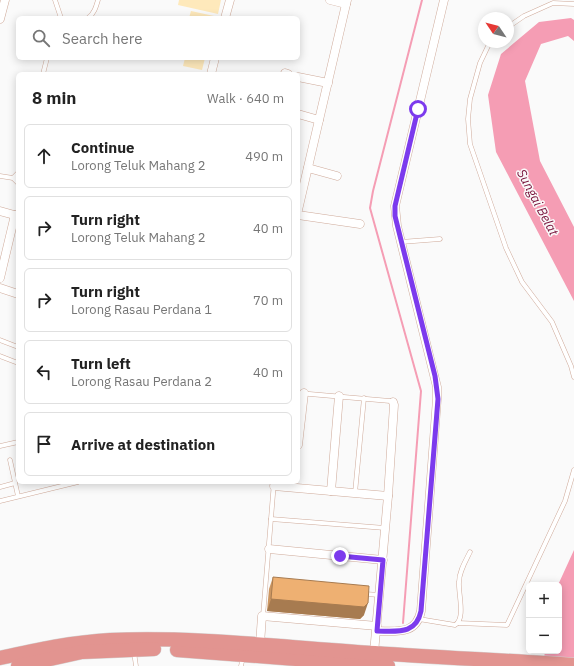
<!DOCTYPE html>
<meta charset="utf-8">
<style>
:root{--surface:#fff;--page:#f2f2f2;--text:#222;--muted:#767676;--line:#e0e0e0}
body{margin:0;font-family:"IBM Plex Sans",sans-serif;background:var(--page);color:var(--text)}
.controls{position:absolute;right:12px;bottom:12px;display:grid;overflow:hidden;border-radius:6px;box-shadow:0 2px 10px #0003}
.controls button{width:36px;height:36px;display:grid;place-items:center;padding:0;border:0;border-bottom:1px solid var(--line);background:var(--surface);color:var(--text);font:20px sans-serif}
.compass{position:absolute;left:478px;top:12px;width:36px;height:36px;border-radius:50%;background:var(--surface);box-shadow:0 2px 10px #0003;rotate:305deg}
.stop{position:absolute;width:12px;height:12px;margin:-9px;border:3px solid #7c3aed;border-radius:50%;background:#fff}
.stop.end{background:#7c3aed;border-color:#fff;box-shadow:0 1px 4px #0008}
.list{margin:0;padding:0;list-style:none}
h2{display:flex;justify-content:space-between;align-items:center;height:52px;margin:0;padding:0 16px;font-size:17px}
h2 small{font-size:13px;font-weight:400;color:var(--muted)}
.list li{display:grid;grid-template-columns:26px 1fr auto;gap:12px;align-items:center;box-sizing:border-box;height:64px;margin:0 8px 8px;padding:0 8px;border:1px solid var(--line);border-radius:6px}
.list b{display:block;font-size:15px;white-space:nowrap}
.list p{margin:0;font-size:13px;white-space:nowrap;color:var(--muted)}
.list em{font-size:13px;font-style:normal;color:var(--muted)}
.icon{flex:none;width:22px;height:22px;fill:none;stroke:currentColor;stroke-width:2;stroke-linecap:round;stroke-linejoin:round}
.map{position:relative;flex:none;width:574px;height:666px;overflow:hidden}
.search{position:absolute;background:var(--surface);box-shadow:0 2px 10px #0003;left:16px;top:16px;width:284px;height:44px;display:flex;align-items:center;gap:10px;box-sizing:border-box;padding:0 14px;border-radius:6px;color:var(--muted);font-size:15px}
.panel{position:absolute;background:var(--surface);box-shadow:0 2px 10px #0003;left:16px;top:72px;width:284px;height:412px;border-radius:6px}
.map>svg:first-child{display:block}
.green{fill:#fee9bb}
.water{fill:#f59db4}
.lines{fill:none;stroke-linecap:round;stroke-linejoin:round}
.stream{stroke:#f59db4;stroke-width:2}
.service-casing{stroke:#cfaa9a;stroke-width:5}
.minor-casing{stroke:#cfaa9a;stroke-width:9}
.trunk-casing{stroke:#d5d3d2;stroke-width:15}
.service{stroke:#fff;stroke-width:4}
.minor{stroke:#fff;stroke-width:8}
.trunk{stroke:#e29490;stroke-width:14}
.wall{fill:#cd9762}
.shaded-wall{fill:#a77b50}
.building{fill:#eeb072;stroke:#a77b50}
.route{stroke:#7c3aed;stroke-width:5}
.labels{text-anchor:middle;stroke-width:3;stroke-linejoin:round;paint-order:stroke}
.water-label{font-size:13px;font-style:italic;fill:#79143c;stroke:#fafafa}
</style>
<div class="map">
<svg width="574" height="666" viewBox="0 0 574 666">
<rect width="100%" height="100%" fill="#fafafa"/>
<!-- green -->
<g class="green">
<path d="M179,0H221L218,14L178,5Z"/>
<path d="M191,11L214,16V18H189Z"/>
<path d="M185,58H205L202,70L183,66Z"/>
</g>
<!-- water -->
<g class="water">
<path d="M571,18L574,20V41L568,36L541,44L525,81L540,161L574,227V301L496,152L488,95L501,54L539,22Z"/>
<path d="M574,550V666H543L545,651H559L558,585Z"/>
</g>
<g class="lines">
<!-- stream -->
<path class="stream" d="M403,623L421,391L370,208L373,191L422,0"/>
<!-- service casing -->
<g class="service-casing">
<g id="service">
<path d="M55,0L61,18"/>
<path d="M88,18C94,14 96,7 98,0"/>
<path d="M508,27L524,16L553,3L574,4"/>
<path d="M490,42L480,63L470,99L468,119L470,144L506,248L522,282L552,322L571,366L574,377"/>
<path d="M43,74L47,58"/>
<path d="M0,176L13,178L18,173"/>
<path d="M13,178L18,183"/>
<path d="M401,242L440,239"/>
<path d="M0,340L18,347"/>
<path d="M0,356L18,363"/>
<path d="M298,393L390,401L393,402"/>
<path d="M0,446L18,442"/>
<path d="M10,460L18,496"/>
<path d="M0,487L15,483"/>
<path d="M355,493L364,398"/>
<path d="M0,501L78,482"/>
<path d="M271,519L385,528"/>
<path d="M365,594L380,595"/>
<path d="M263,616L274,482"/>
<path d="M419,619L455,625C466,619 458,593 459,582C459,572 465,562 470,552"/>
<path d="M458,623L507,625L565,501L574,470"/>
<path d="M134,652L136,666"/>
<path d="M241,666L243,657"/>
</g>
</g>
<!-- minor casing -->
<g class="minor-casing">
<g id="minor">
<path d="M330,0L346,4"/>
<path d="M225,18L230,0"/>
<path d="M0,19L5,0"/>
<path d="M285,73L288,74"/>
<path d="M211,74L215,58"/>
<path d="M298,77L328,83"/>
<path d="M298,114L319,120"/>
<path d="M308,168L337,176"/>
<path d="M298,210L347,0"/>
<path d="M0,211L18,216"/>
<path d="M298,215L360,224"/>
<path d="M0,278L15,215"/>
<path d="M0,288L18,294"/>
<path d="M298,445L304,393"/>
<path d="M274,486L388,496"/>
<path d="M331,491L339,396"/>
<path d="M269,549L383,560"/>
<path d="M377,631C397,631 416,635 421,611L437,399V387L397,226L395,206L444,0"/>
<path d="M260,644L262,616L377,626"/>
<path d="M374,653L388,496L394,405L393,402"/>
</g>
</g>
<!-- trunk casing -->
<g class="trunk-casing">
<g id="trunk">
<path d="M177,650L388,666"/>
<path d="M0,658C36,650 73,642 110,640C199,636 287,648 375,653C441,658 508,660 574,665"/>
<path d="M18,666L82,652L154,649"/>
</g>
</g>
<!-- service -->
<use href="#service" class="service"/>
<!-- minor -->
<use href="#minor" class="minor"/>
<!-- trunk -->
<use href="#trunk" class="trunk"/>
</g>
<!-- wall -->
<path class="wall" d="M273,577L364,615L360,619L267,611L269,589Z"/>
<!-- shaded-wall -->
<path class="shaded-wall" d="M271,599L368,603L364,615L360,619L267,611Z"/>
<!-- building -->
<path class="building" d="M273,577L369,586L368,603L364,607L271,599Z"/>
<g class="lines">
<!-- route -->
<path class="route" d="M340,556L383,560L377,631C397,631 416,635 421,611L438,399L435,376L395,216V206L418,109"/>
</g>
<g class="labels">
<!-- water labels -->
<g class="water-label">
<text transform="translate(538 202) rotate(62)" y="5">Sungai Belat</text>
</g>
</g>
</svg>
<div class="controls">
<button>+</button>
<button>−</button>
</div>
<svg class="compass" viewBox="-18 -18 36 36"><path d="M0-13l5 13h-10z" fill="#e53935"/><path d="M0 13l5-13h-10z" fill="#767676"/></svg>
<div class="stop" style="left:418px;top:109px"></div>
<div class="stop end" style="left:340px;top:556px"></div>
<div class="search"><svg class="icon" aria-label="search" viewBox="0 0 24 24"><circle cx="10" cy="10" r="6"/><path d="M15 15l6 6"/></svg>Search here</div>
<section class="panel">
<h2>8 min<small>Walk · 640 m</small></h2>
<ul class="list">
<li><svg class="icon" aria-label="ahead" viewBox="0 0 24 24"><path d="M12 20V5M6 11l6-6 6 6"/></svg><div><b>Continue</b><p>Lorong Teluk Mahang 2</p></div><em>490 m</em></li>
<li><svg class="icon" aria-label="right" viewBox="0 0 24 24"><path d="M7 20v-9h11M14 6l5 5-5 5"/></svg><div><b>Turn right</b><p>Lorong Teluk Mahang 2</p></div><em>40 m</em></li>
<li><svg class="icon" aria-label="right" viewBox="0 0 24 24"><path d="M7 20v-9h11M14 6l5 5-5 5"/></svg><div><b>Turn right</b><p>Lorong Rasau Perdana 1</p></div><em>70 m</em></li>
<li><svg class="icon" aria-label="left" viewBox="0 0 24 24"><path d="M17 20v-9H6M10 6l-5 5 5 5"/></svg><div><b>Turn left</b><p>Lorong Rasau Perdana 2</p></div><em>40 m</em></li>
<li><svg class="icon" aria-label="arrive" viewBox="0 0 24 24"><path d="M6 21V4h12l-3 4 3 4H6"/></svg><div><b>Arrive at destination</b></div></li>
</ul>
</section>
</div>
